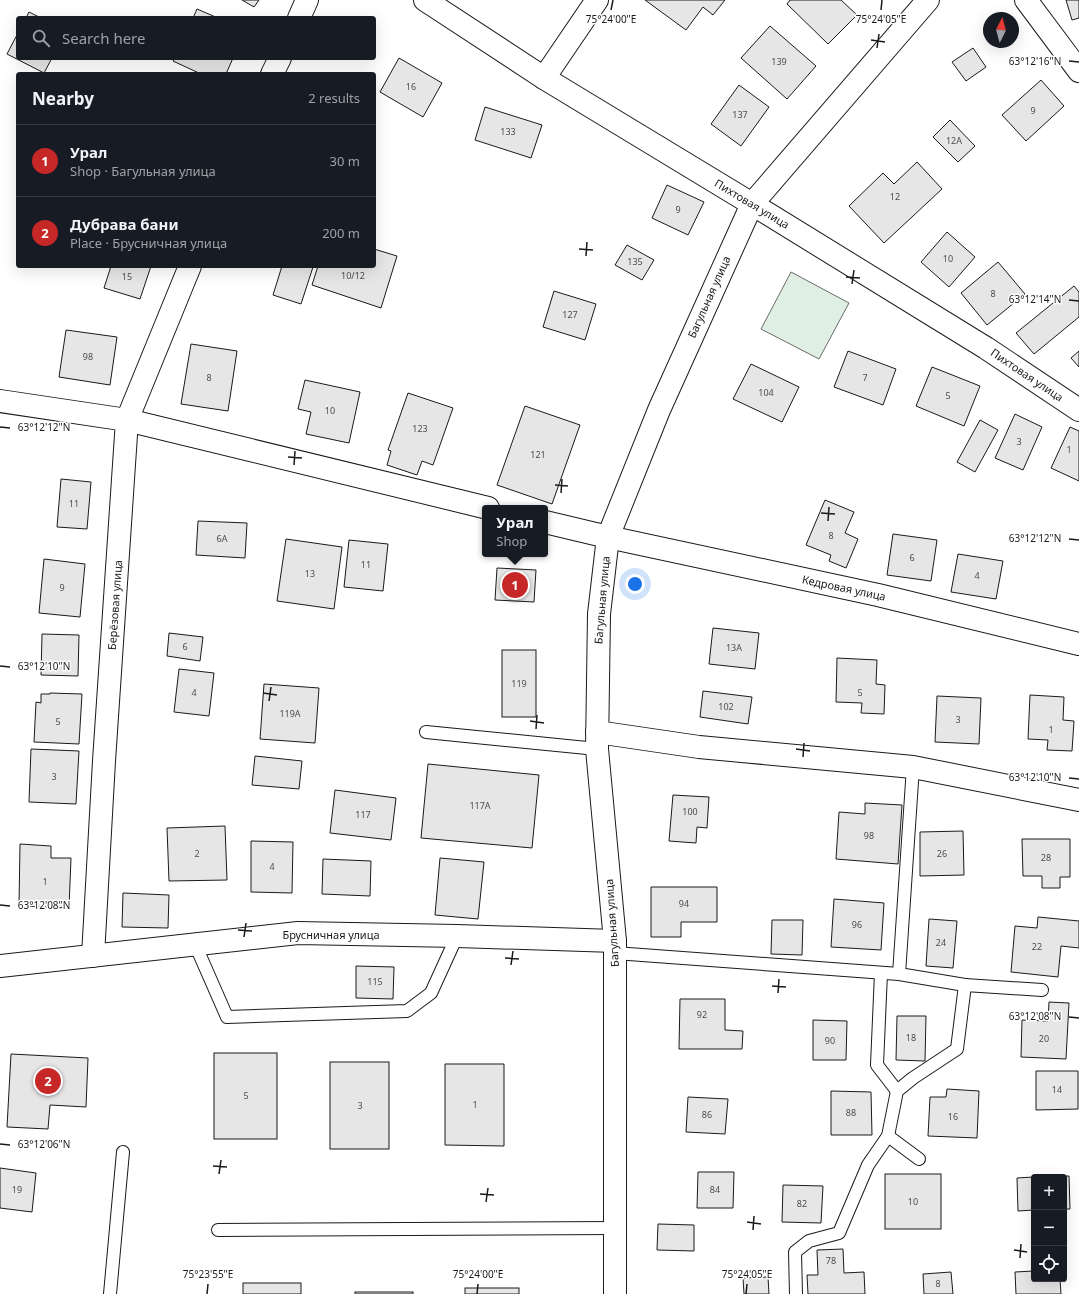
<!DOCTYPE html>
<meta charset="utf-8">
<style>
:root{--surface:#171b24;--page:#20242c;--text:#f1f3f6;--muted:#9ea1a6;--line:#363941;--accent:#c62828}
body{margin:0;font-family:"Noto Sans",sans-serif;background:var(--page);color:var(--text)}
.controls{position:absolute;right:12px;bottom:12px;display:grid;overflow:hidden;border-radius:4px;box-shadow:0 4px 16px #0002}
.controls button{width:36px;height:36px;display:grid;place-items:center;padding:0;border:0;border-bottom:1px solid var(--line);background:var(--surface);color:var(--text);font:20px sans-serif}
.compass{position:absolute;left:983px;top:12px;width:36px;height:36px;border-radius:50%;background:var(--surface);box-shadow:0 4px 16px #0002;rotate:6deg}
.you{position:absolute;left:635px;top:584px;width:14px;height:14px;margin:-10px;border:3px solid #fff;border-radius:50%;background:#1a73e8;box-shadow:0 0 0 6px #1a73e833}
.badge{display:grid;place-items:center;width:26px;height:26px;border-radius:50%;background:var(--accent);color:#fff;font-size:13px;font-weight:700}
.pin{position:absolute;translate:-50% -50%;border:2px solid #fff;box-shadow:0 1px 4px #0006}
.popup{position:absolute;left:482px;top:505px;width:66px;height:52px;box-sizing:border-box;display:grid;place-content:center;border-radius:4px;background:var(--surface);filter:drop-shadow(0 1px 3px #0005);font-size:13px;white-space:nowrap;color:var(--muted)}
.popup b{font-size:15px;color:var(--text)}
.popup::after{content:'';position:absolute;left:50%;top:100%;margin-left:-8px;border:8px solid transparent;border-top-color:var(--surface)}
.list{margin:0;padding:0;list-style:none}
h2{display:flex;justify-content:space-between;align-items:center;height:52px;margin:0;padding:0 16px;font-size:17px}
h2 small{font-size:13px;font-weight:400;color:var(--muted)}
.list li{display:grid;grid-template-columns:26px 1fr auto;gap:12px;align-items:center;box-sizing:border-box;height:72px;padding:0 16px;border-top:1px solid var(--line)}
.list b{display:block;font-size:15px;white-space:nowrap}
.list p{margin:0;font-size:13px;white-space:nowrap;color:var(--muted)}
.list em{font-size:13px;font-style:normal;color:var(--muted)}
.icon{flex:none;width:22px;height:22px;fill:none;stroke:currentColor;stroke-width:2;stroke-linecap:round;stroke-linejoin:round}
.map{position:relative;flex:none;width:1079px;height:1294px;overflow:hidden}
.search{position:absolute;background:var(--surface);box-shadow:0 4px 16px #0002;left:16px;top:16px;width:360px;height:44px;display:flex;align-items:center;gap:10px;box-sizing:border-box;padding:0 14px;border-radius:4px;color:var(--muted);font-size:15px}
.panel{position:absolute;background:var(--surface);box-shadow:0 4px 16px #0002;left:16px;top:72px;width:360px;height:196px;border-radius:4px}
.map>svg:first-child{display:block}
.green{fill:#e0efe3;stroke:#6a6a6a}
.building{fill:#e6e6e6;stroke:#1a1a1a}
.lines{fill:none;stroke-linecap:round;stroke-linejoin:round}
.lane-casing{stroke:#1a1a1a;stroke-width:14}
.street-casing{stroke:#1a1a1a;stroke-width:24}
.secondary-casing{stroke:#1a1a1a;stroke-width:24}
.lane{stroke:#fff;stroke-width:12}
.street{stroke:#fff;stroke-width:22}
.secondary{stroke:#fff;stroke-width:22}
.ticks{fill:none;stroke:#1a1a1a;stroke-width:1.5}
.labels{text-anchor:middle;stroke-width:3;stroke-linejoin:round;paint-order:stroke}
.number-label{font-size:9px;fill:#4d4d4d}
.street-label{font-size:11px;fill:#1a1a1a;stroke:#fff}
.ticks-label{font-size:10px;text-anchor:middle;fill:#1a1a1a;stroke:#fff;stroke-width:3;stroke-linejoin:round;paint-order:stroke}
</style>
<div class="map">
<svg width="1079" height="1294" viewBox="0 0 1079 1294">
<rect width="100%" height="100%" fill="#fff"/>
<!-- green -->
<path class="green" d="M791,272L849,303L819,359L761,329Z"/>
<!-- building -->
<g class="building">
<path d="M242,0H259L254,7Z"/>
<path d="M645,0H725L713,15L703,7L686,30Z"/>
<path d="M790,0H841L857,15L828,44L787,4Z"/>
<path d="M1066,0H1079V18L1072,20Z"/>
<path d="M197,9L218,18H193Z"/>
<path d="M29,12L41,18H26Z"/>
<path d="M770,26L816,66L787,99L741,58Z"/>
<path d="M18,33V58H52L44,73L7,54Z"/>
<path d="M973,48L986,67L966,81L952,62Z"/>
<path d="M175,58H233L226,74H201L173,61Z"/>
<path d="M399,58L442,83L423,117L380,92Z"/>
<path d="M1041,80L1064,106L1026,141L1002,115Z"/>
<path d="M739,85L769,107L741,146L711,124Z"/>
<path d="M485,107L542,125L531,158L475,140Z"/>
<path d="M950,120L975,146L958,162L933,137Z"/>
<path d="M917,162L942,189L884,243L849,206L883,173L894,184Z"/>
<path d="M667,185L704,202L688,235L652,218Z"/>
<path d="M947,232L975,257L949,287L921,262Z"/>
<path d="M627,245L654,260L642,280L615,265Z"/>
<path d="M374,249L397,256L381,308L312,285L318,266H374Z"/>
<path d="M998,262L1025,294L987,325L961,293Z"/>
<path d="M111,266H151L140,299L104,288Z"/>
<path d="M282,266L313,267L301,304L273,295Z"/>
<path d="M1074,286L1079,292V317L1034,354L1016,333Z"/>
<path d="M554,291L596,304L585,340L543,327Z"/>
<path d="M66,330L117,337L110,385L59,377Z"/>
<path d="M191,344L237,351L228,411L181,404Z"/>
<path d="M848,351L896,369L883,405L834,387Z"/>
<path d="M1079,351V367L1071,358Z"/>
<path d="M751,364L799,387L782,422L733,399Z"/>
<path d="M932,367L980,386L964,426L916,406Z"/>
<path d="M305,380L360,392L349,443L306,434L311,412L298,409Z"/>
<path d="M408,393L453,408L433,465L422,461L417,475L387,465L391,451L388,450Z"/>
<path d="M525,406L580,425L552,504L497,485Z"/>
<path d="M1015,414L1042,427L1023,470L995,458Z"/>
<path d="M980,420L998,430L975,472L957,462Z"/>
<path d="M1070,427L1079,431V481L1051,468Z"/>
<path d="M61,479L91,482L87,529L57,527Z"/>
<path d="M825,500L854,512L845,533L858,539L846,568L829,561L831,555L806,545Z"/>
<path d="M198,521L247,523L245,558L196,555Z"/>
<path d="M893,534L937,540L931,581L887,575Z"/>
<path d="M286,539L342,547L334,609L277,601Z"/>
<path d="M349,540L388,544L383,591L344,587Z"/>
<path d="M958,554L1003,561L996,599L951,592Z"/>
<path d="M44,559L85,564L80,617L39,613Z"/>
<path d="M497,568L536,570L534,602L495,600Z"/>
<path d="M713,628L759,633L755,669L709,664Z"/>
<path d="M169,633L203,637L200,661L167,656Z"/>
<path d="M42,634L79,635L78,676L41,675Z"/>
<rect x="502" y="650" width="34" height="67"/>
<path d="M837,658L877,660L876,684L885,685L884,714L861,713L862,703L836,702Z"/>
<path d="M179,669L214,673L209,716L174,712Z"/>
<path d="M264,684L319,688L315,743L260,739Z"/>
<path d="M703,691L752,697L748,724L700,717Z"/>
<path d="M50,693L82,694L79,744L34,742L36,702L41,703V694H50Z"/>
<path d="M1030,695L1064,697L1063,720L1074,721L1072,751L1047,750L1048,740L1028,739Z"/>
<path d="M937,696L981,698L979,744L935,742Z"/>
<path d="M31,749L79,751L76,804L29,802Z"/>
<path d="M255,756L302,761L299,789L252,785Z"/>
<path d="M428,764L539,775L532,848L421,838Z"/>
<path d="M335,790L396,798L391,840L330,833Z"/>
<path d="M673,795L709,797L707,828L697,827L696,843L669,841Z"/>
<path d="M865,803L902,805L898,864L836,859L839,812L865,814Z"/>
<path d="M225,826L227,880L169,881L167,828Z"/>
<path d="M963,831L964,875L920,876V832Z"/>
<path d="M1022,839H1070V877H1060V888H1042V876H1023Z"/>
<path d="M251,841L293,842L292,893L251,892Z"/>
<path d="M20,844L51,846V858H71L69,908L19,906Z"/>
<path d="M440,858L484,862L478,919L435,915Z"/>
<path d="M323,859L371,861L370,896L322,894Z"/>
<path d="M651,887H717V922H681V937H651Z"/>
<path d="M123,893L169,895L168,928L122,927Z"/>
<path d="M834,899L884,903L881,950L831,947Z"/>
<path d="M1038,917L1079,921V948L1061,946L1058,977L1011,972L1015,926L1037,928Z"/>
<path d="M929,919L957,921L953,968L926,966Z"/>
<path d="M772,920H803L802,955L771,954Z"/>
<path d="M356,966L394,967L393,999L356,998Z"/>
<path d="M680,999H725V1030L743,1031L742,1049H679Z"/>
<path d="M1049,1002L1069,1003L1066,1059L1021,1057L1022,1020L1048,1021Z"/>
<path d="M897,1016H926L925,1061L896,1060Z"/>
<path d="M813,1020L847,1021L846,1060H813Z"/>
<rect x="214" y="1053" width="63" height="86"/>
<path d="M11,1054L88,1058L86,1107L50,1105L48,1129L7,1127Z"/>
<rect x="330" y="1062" width="59" height="87"/>
<path d="M445,1064H504V1146L445,1145Z"/>
<path d="M1036,1071H1078V1109L1036,1110Z"/>
<path d="M947,1089L979,1091L977,1138L928,1136L930,1097H946Z"/>
<path d="M831,1091L871,1092L872,1135H831Z"/>
<path d="M688,1097L728,1099L725,1134L686,1132Z"/>
<path d="M0,1168L36,1173L32,1212L0,1208Z"/>
<path d="M698,1172H734L733,1208H697Z"/>
<rect x="885" y="1174" width="56" height="55"/>
<path d="M1069,1176L1070,1209H1064V1177H1035Z"/>
<path d="M1034,1177V1210L1018,1211L1017,1178Z"/>
<path d="M783,1185L823,1186L821,1223L782,1222Z"/>
<path d="M658,1224L694,1225V1251L657,1250Z"/>
<path d="M843,1249L844,1273L864,1272L865,1294H808L807,1275H818L817,1250Z"/>
<path d="M1034,1271V1279H1060L1061,1294H1016L1015,1272Z"/>
<path d="M951,1272L953,1294H924L923,1274Z"/>
<path d="M768,1277L769,1294H744L743,1278Z"/>
<rect x="243" y="1283" width="58" height="11"/>
<rect x="465" y="1288" width="54" height="6"/>
<rect x="355" y="1292" width="58" height="2"/>
</g>
<g class="lines">
<!-- lane casing -->
<g class="lane-casing">
<g id="lane">
<path d="M426,732L597,749"/>
<path d="M195,944L227,1017L407,1011L431,993L457,936"/>
<path d="M615,953L899,974L965,985"/>
<path d="M881,973L877,1065L897,1091"/>
<path d="M899,974L913,767"/>
<path d="M888,1136L919,1159"/>
<path d="M218,1230L616,1228"/>
<path d="M110,1294L123,1152"/>
<path d="M796,1294L795,1252L809,1241L839,1233L868,1165L888,1136L897,1091L913,1078L957,1049L965,985L1042,990"/>
</g>
</g>
<!-- street casing -->
<g class="street-casing">
<g id="street">
<path d="M425,0L544,78L752,204L986,348L1079,410"/>
<path d="M1026,0L1079,71"/>
<path d="M299,18L307,0"/>
<path d="M272,74L280,58"/>
<path d="M544,78L597,0"/>
<path d="M0,401L127,420L488,508"/>
<path d="M545,522L608,537L878,595L1079,644"/>
<path d="M597,732L699,747L913,767L1079,800"/>
<path d="M93,956L104,761L127,420L190,266"/>
<path d="M0,966L298,933L457,936L615,941"/>
</g>
</g>
<!-- secondary casing -->
<g class="secondary-casing">
<path id="secondary" d="M615,1294V941L597,749L599,614L608,537L659,410L752,204L928,0"/>
</g>
<!-- lane -->
<use href="#lane" class="lane"/>
<!-- street -->
<use href="#street" class="street"/>
<!-- secondary -->
<use href="#secondary" class="secondary"/>
</g>
<!-- ticks -->
<path class="ticks" d="M611,10L613,0M881,10L882,0M871,40L885,42M877,48L879,34M1069,61L1079,62M579,249L593,250M586,256L587,242M846,277L860,278M852,284L854,270M1069,300L1079,301M0,427L10,428M288,457L302,458M294,465L295,451M555,485L568,486M561,493L562,479M821,513L835,514M828,521L829,507M1069,539L1079,540M0,666L10,667M263,693L277,695M269,701L271,687M530,721L544,723M536,729L537,715M796,749L810,751M803,757L804,743M1069,778L1079,779M0,905L10,906M238,930L252,931M244,937L246,923M505,958L519,959M511,965L513,951M772,986L786,987M778,993L779,979M1069,1017L1079,1018M0,1144L10,1145M213,1166L227,1167M219,1174L221,1160M480,1194L494,1195M486,1202L488,1188M747,1222L761,1224M753,1230L754,1216M1014,1250L1027,1252M1020,1258L1021,1244M207,1294L208,1284M477,1294L478,1284M746,1294L747,1284"/>
<g class="labels">
<!-- number labels -->
<g class="number-label">
<text x="779" y="65">139</text>
<text x="411" y="90">16</text>
<text x="1033" y="114">9</text>
<text x="740" y="118">137</text>
<text x="508" y="135">133</text>
<text x="954" y="144">12А</text>
<text x="895" y="200">12</text>
<text x="678" y="213">9</text>
<text x="948" y="262">10</text>
<text x="635" y="265">135</text>
<text x="353" y="279">10/12</text>
<text x="127" y="280">15</text>
<text x="993" y="297">8</text>
<text x="570" y="318">127</text>
<text x="88" y="360">98</text>
<text x="209" y="381">8</text>
<text x="865" y="381">7</text>
<text x="766" y="396">104</text>
<text x="948" y="399">5</text>
<text x="330" y="414">10</text>
<text x="420" y="432">123</text>
<text x="1019" y="445">3</text>
<text x="1069" y="453">1</text>
<text x="538" y="458">121</text>
<text x="74" y="507">11</text>
<text x="831" y="539">8</text>
<text x="222" y="542">6А</text>
<text x="912" y="561">6</text>
<text x="366" y="568">11</text>
<text x="310" y="577">13</text>
<text x="977" y="579">4</text>
<text x="62" y="591">9</text>
<text x="185" y="650">6</text>
<text x="734" y="651">13А</text>
<text x="519" y="687">119</text>
<text x="194" y="696">4</text>
<text x="860" y="696">5</text>
<text x="726" y="710">102</text>
<text x="290" y="717">119А</text>
<text x="958" y="723">3</text>
<text x="58" y="725">5</text>
<text x="1051" y="733">1</text>
<text x="54" y="780">3</text>
<text x="480" y="809">117А</text>
<text x="690" y="815">100</text>
<text x="363" y="818">117</text>
<text x="869" y="839">98</text>
<text x="197" y="857">2</text>
<text x="942" y="857">26</text>
<text x="1046" y="861">28</text>
<text x="272" y="870">4</text>
<text x="45" y="885">1</text>
<text x="684" y="907">94</text>
<text x="857" y="928">96</text>
<text x="941" y="946">24</text>
<text x="1037" y="950">22</text>
<text x="375" y="985">115</text>
<text x="702" y="1018">92</text>
<text x="911" y="1041">18</text>
<text x="1044" y="1042">20</text>
<text x="830" y="1044">90</text>
<text x="1057" y="1093">14</text>
<text x="246" y="1099">5</text>
<text x="475" y="1108">1</text>
<text x="360" y="1109">3</text>
<text x="851" y="1116">88</text>
<text x="707" y="1118">86</text>
<text x="953" y="1120">16</text>
<text x="17" y="1193">19</text>
<text x="715" y="1193">84</text>
<text x="913" y="1205">10</text>
<text x="802" y="1207">82</text>
<text x="831" y="1264">78</text>
<text x="938" y="1287">8</text>
</g>
<!-- street labels -->
<g class="street-label">
<text transform="translate(752 204) rotate(31)" y="4">Пихтовая улица</text>
<text transform="translate(709 297) rotate(-66)" y="4">Багульная улица</text>
<text transform="translate(1027 375) rotate(34)" y="4">Пихтовая улица</text>
<text transform="translate(844 588) rotate(12)" y="4">Кедровая улица</text>
<text transform="translate(602 600) rotate(-85)" y="4">Багульная улица</text>
<text transform="translate(115 605) rotate(-86)" y="4">Берёзовая улица</text>
<text transform="translate(612 923) rotate(-94)" y="4">Багульная улица</text>
<text x="331" y="939">Брусничная улица</text>
</g>
</g>
<g class="ticks-label">
<text x="611" y="23">75°24'00"E</text>
<text x="881" y="23">75°24'05"E</text>
<text x="1035" y="65">63°12'16"N</text>
<text x="1035" y="303">63°12'14"N</text>
<text x="44" y="431">63°12'12"N</text>
<text x="1035" y="542">63°12'12"N</text>
<text x="44" y="670">63°12'10"N</text>
<text x="1035" y="781">63°12'10"N</text>
<text x="44" y="909">63°12'08"N</text>
<text x="1035" y="1020">63°12'08"N</text>
<text x="44" y="1148">63°12'06"N</text>
<text x="208" y="1278">75°23'55"E</text>
<text x="478" y="1278">75°24'00"E</text>
<text x="747" y="1278">75°24'05"E</text>
</g>
</svg>
<div class="controls">
<button>+</button>
<button>−</button>
<button><svg class="icon" aria-label="locate" viewBox="0 0 24 24"><circle cx="12" cy="12" r="6"/><path d="M12 2v4M12 18v4M2 12h4M18 12h4"/></svg></button>
</div>
<svg class="compass" viewBox="-18 -18 36 36"><path d="M0-13l5 13h-10z" fill="#e53935"/><path d="M0 13l5-13h-10z" fill="#9ea1a6"/></svg>
<div class="you"></div>
<div class="pin badge" style="left:515px;top:585px">1</div>
<div class="popup"><b>Урал</b>Shop</div>
<div class="pin badge" style="left:48px;top:1081px">2</div>
<div class="search"><svg class="icon" aria-label="search" viewBox="0 0 24 24"><circle cx="10" cy="10" r="6"/><path d="M15 15l6 6"/></svg>Search here</div>
<section class="panel">
<h2>Nearby<small>2 results</small></h2>
<ul class="list">
<li><span class="badge">1</span><div><b>Урал</b><p>Shop · Багульная улица</p></div><em>30 m</em></li>
<li><span class="badge">2</span><div><b>Дубрава бани</b><p>Place · Брусничная улица</p></div><em>200 m</em></li>
</ul>
</section>
</div>
